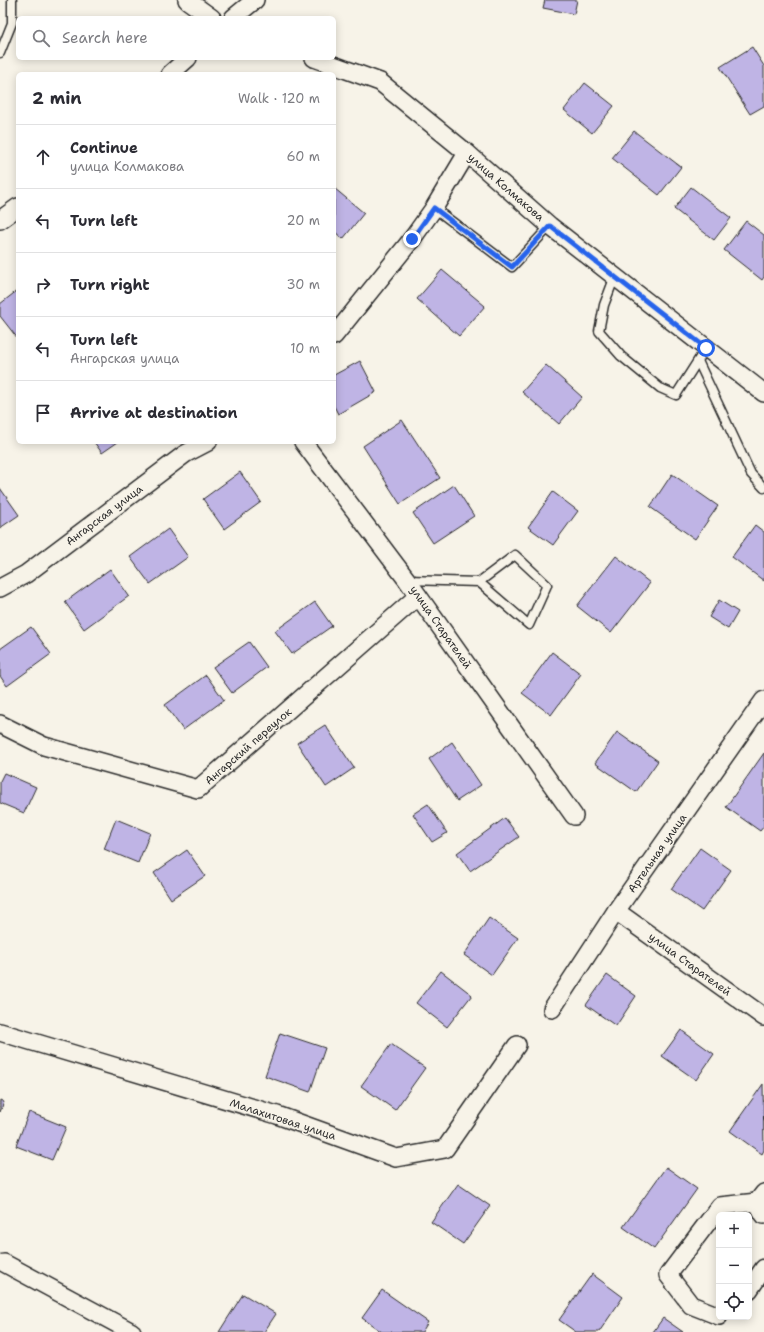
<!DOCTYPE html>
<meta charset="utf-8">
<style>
:root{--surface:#fff;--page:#f2f2f3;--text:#2b2b33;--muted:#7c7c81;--line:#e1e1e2}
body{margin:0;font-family:"Shantell Sans",sans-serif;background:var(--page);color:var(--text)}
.controls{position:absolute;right:12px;bottom:12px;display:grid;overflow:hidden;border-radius:6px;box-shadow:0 2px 10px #0003}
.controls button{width:36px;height:36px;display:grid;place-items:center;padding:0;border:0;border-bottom:1px solid var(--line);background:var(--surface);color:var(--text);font:20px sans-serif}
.stop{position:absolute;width:12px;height:12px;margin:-9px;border:3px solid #2563eb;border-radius:50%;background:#fff}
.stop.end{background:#2563eb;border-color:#fff;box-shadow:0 1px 4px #0008}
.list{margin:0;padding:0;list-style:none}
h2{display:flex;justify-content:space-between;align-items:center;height:52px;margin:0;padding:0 16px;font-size:17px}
h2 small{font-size:13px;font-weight:400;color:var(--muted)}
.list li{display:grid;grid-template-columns:26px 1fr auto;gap:12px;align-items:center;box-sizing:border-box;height:64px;padding:0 16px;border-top:1px solid var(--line)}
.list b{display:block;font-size:15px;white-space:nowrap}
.list p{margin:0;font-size:13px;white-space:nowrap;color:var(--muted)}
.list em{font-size:13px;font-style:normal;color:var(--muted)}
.icon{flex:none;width:22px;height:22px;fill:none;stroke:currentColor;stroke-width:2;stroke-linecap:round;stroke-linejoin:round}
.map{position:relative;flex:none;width:764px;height:1332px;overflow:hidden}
.search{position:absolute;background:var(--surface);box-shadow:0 2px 10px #0003;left:16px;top:16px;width:320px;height:44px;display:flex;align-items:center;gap:10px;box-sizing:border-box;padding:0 14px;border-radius:6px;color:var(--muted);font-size:15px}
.panel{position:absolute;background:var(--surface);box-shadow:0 2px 10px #0003;left:16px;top:72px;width:320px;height:372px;border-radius:6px}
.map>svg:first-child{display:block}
.building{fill:#bfb4e5;stroke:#2b2b2b}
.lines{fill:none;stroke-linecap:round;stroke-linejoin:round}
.service-casing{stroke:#2b2b2b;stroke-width:11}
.minor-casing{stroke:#2b2b2b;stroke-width:20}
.service{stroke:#f7f3e8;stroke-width:8}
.minor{stroke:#f7f3e8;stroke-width:17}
.route{stroke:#2563eb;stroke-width:5}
.labels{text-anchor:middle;stroke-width:3;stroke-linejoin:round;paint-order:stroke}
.street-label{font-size:11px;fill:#2b2b2b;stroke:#f7f3e8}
</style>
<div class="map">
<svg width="764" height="1332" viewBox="0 0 764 1332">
<rect width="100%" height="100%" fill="#f7f3e8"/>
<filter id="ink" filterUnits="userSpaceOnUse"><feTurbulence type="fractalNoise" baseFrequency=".025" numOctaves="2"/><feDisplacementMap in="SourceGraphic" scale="8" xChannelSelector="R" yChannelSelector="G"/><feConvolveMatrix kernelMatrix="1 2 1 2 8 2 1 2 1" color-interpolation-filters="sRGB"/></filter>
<g filter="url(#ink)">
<!-- building -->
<g class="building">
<path d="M545,0H577L574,14L543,8Z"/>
<path d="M752,47L764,66V106L750,114L720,67Z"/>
<path d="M585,83L614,106L592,133L564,110Z"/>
<path d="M634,131L681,167L659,195L612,158Z"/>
<path d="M691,187L731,218L714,240L674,209Z"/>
<path d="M334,188L364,213L343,239L334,231Z"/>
<path d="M746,221L764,235V277L762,280L724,250Z"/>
<path d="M442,270L485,306L459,336L417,299Z"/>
<path d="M18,290V339L0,316V304Z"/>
<path d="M360,361L376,392L338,414L334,406V375Z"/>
<path d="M546,365L582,397L559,424L522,392Z"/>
<path d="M402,420L440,478L400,504L363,446Z"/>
<path d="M94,442H118L102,453Z"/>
<path d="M240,472L261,502L224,529L203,499Z"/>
<path d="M672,474L718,506L695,539L650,507Z"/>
<path d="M454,485L474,516L433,543L413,513Z"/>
<path d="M0,488L19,515L0,528Z"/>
<path d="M553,492L578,511L553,545L528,527Z"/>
<path d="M755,525L764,532V581L732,557Z"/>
<path d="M168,529L188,557L150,584L130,557Z"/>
<path d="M616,556L650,583L611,633L577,606Z"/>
<path d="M110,569L129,596L84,629L65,602Z"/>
<path d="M719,600L738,612L728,629L709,617Z"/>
<path d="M315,602L332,626L292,654L275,631Z"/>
<path d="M31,627L51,654L7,686L0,676V649Z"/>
<path d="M249,642L267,667L232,693L213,667Z"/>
<path d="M552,652L581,674L551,715L522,693Z"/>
<path d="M206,675L224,700L183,730L165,705Z"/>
<path d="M325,725L354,768L326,787L297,743Z"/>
<path d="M617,732L658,761L636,792L595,763Z"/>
<path d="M452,742L481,785L457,801L429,759Z"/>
<path d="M764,753V826L760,831L726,807Z"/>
<path d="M4,773L36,787L24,813L0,803V781Z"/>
<path d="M428,804L447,833L432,842L413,814Z"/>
<path d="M505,818L519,837L470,871L457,853Z"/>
<path d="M116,819L150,833L138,863L104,849Z"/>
<path d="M700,848L731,870L702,911L671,889Z"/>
<path d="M187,850L205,876L171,899L154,873Z"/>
<path d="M489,918L518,938L492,975L464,955Z"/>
<path d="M441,971L472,995L447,1027L416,1003Z"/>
<path d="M607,975L636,996L616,1026L586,1005Z"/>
<path d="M681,1030L714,1054L696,1080L662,1056Z"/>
<path d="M280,1033L325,1048L310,1092L265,1076Z"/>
<path d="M391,1044L425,1068L395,1110L361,1086Z"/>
<path d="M763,1084L764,1150L762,1154L730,1131Z"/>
<path d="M0,1100L4,1102L0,1112Z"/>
<path d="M29,1112L66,1127L52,1160L16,1146Z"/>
<path d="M666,1167L697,1189L654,1249L623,1227Z"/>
<path d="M458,1184L490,1206L463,1244L431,1222Z"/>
<path d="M592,1274L623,1297L599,1332H576L559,1320Z"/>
<path d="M382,1290L428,1322L422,1332H382L362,1318Z"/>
<path d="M243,1294L276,1314L264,1332H219Z"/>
<path d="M663,1318L683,1332H653Z"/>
</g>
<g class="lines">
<!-- service casing -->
<g class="service-casing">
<g id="service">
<path d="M0,53L12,23V0"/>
<path d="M434,208L512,267L550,226"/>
<path d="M615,276L604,305L599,331L621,356L660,388L676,395L706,348"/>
<path d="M698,361L751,474L764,488"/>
<path d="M407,580L479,582L515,555L547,585L529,625L479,582"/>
</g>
</g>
<!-- minor casing -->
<g class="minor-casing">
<g id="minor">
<path d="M187,0L212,18"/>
<path d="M233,18L255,0"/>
<path d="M314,58L380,82L467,153L550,226L764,393"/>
<path d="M170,74L188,58"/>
<path d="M0,220L18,207"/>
<path d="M334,336L412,239L434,208L467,153"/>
<path d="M303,442L407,580L574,816"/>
<path d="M0,588L26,574L185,454L208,442"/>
<path d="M0,724L44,746L198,789L418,596"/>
<path d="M616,911L764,1017"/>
<path d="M552,1009L616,911L764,700"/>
<path d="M0,1032L277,1115L396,1158L445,1149L517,1045"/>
<path d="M757,1202L764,1215"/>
<path d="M4,1263L132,1332"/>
<path d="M749,1290L764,1268"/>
<path d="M719,1316L691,1305L668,1275L720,1206L757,1202L764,1193"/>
</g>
</g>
<!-- service -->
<use href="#service" class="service"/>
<!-- minor -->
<use href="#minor" class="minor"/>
</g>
</g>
<g class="lines" filter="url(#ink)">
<!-- route -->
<path class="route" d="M412,239L434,208L512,267L550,226L706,348"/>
</g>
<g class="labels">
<!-- street labels -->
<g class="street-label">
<text transform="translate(506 187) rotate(41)" y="4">улица Колмакова</text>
<text transform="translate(104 515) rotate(-37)" y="4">Ангарская улица</text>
<text transform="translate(441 627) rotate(55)" y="4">улица Старателей</text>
<text transform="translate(248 746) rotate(-41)" y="4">Ангарский переулок</text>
<text transform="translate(657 853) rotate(-55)" y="4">Артельная улица</text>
<text transform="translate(690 964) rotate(36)" y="4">улица Старателей</text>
<text transform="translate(283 1119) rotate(18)" y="4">Малахитовая улица</text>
</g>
</g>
</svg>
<div class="controls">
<button>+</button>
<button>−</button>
<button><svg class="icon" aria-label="locate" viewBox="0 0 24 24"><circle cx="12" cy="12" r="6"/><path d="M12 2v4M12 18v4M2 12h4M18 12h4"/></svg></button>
</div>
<div class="stop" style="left:706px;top:348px"></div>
<div class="stop end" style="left:412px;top:239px"></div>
<div class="search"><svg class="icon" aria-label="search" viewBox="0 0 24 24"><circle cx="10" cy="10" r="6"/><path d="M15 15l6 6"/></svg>Search here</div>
<section class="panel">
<h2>2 min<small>Walk · 120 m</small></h2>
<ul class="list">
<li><svg class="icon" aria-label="ahead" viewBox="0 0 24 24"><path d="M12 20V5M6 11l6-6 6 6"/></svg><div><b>Continue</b><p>улица Колмакова</p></div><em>60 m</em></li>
<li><svg class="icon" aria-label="left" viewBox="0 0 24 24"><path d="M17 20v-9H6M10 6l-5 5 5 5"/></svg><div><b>Turn left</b></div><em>20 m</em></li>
<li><svg class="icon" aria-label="right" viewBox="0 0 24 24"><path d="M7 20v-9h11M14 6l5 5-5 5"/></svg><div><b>Turn right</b></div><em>30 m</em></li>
<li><svg class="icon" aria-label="left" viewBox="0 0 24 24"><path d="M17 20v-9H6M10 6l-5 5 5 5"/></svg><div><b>Turn left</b><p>Ангарская улица</p></div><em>10 m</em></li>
<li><svg class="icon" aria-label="arrive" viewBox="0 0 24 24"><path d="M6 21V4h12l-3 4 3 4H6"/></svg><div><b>Arrive at destination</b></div></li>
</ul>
</section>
</div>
